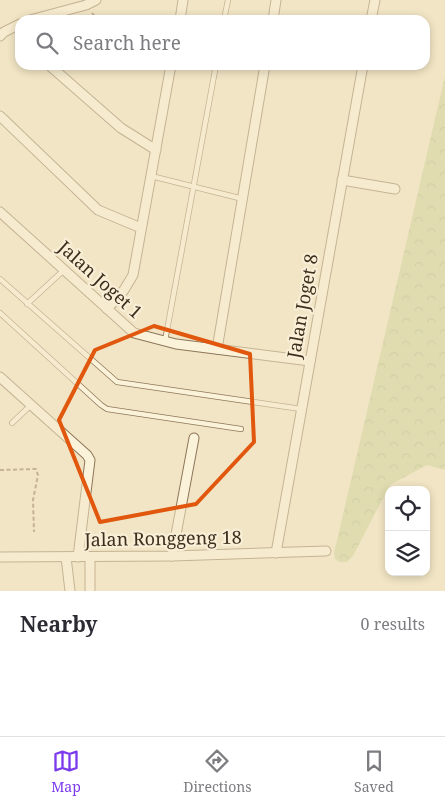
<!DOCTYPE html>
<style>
:root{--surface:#fff;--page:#f2f2f3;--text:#2b2b33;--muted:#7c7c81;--line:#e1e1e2;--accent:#7c3aed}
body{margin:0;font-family:"Noto Serif",serif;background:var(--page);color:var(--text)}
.controls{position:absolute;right:15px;bottom:15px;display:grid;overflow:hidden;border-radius:10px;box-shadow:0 2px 8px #0003}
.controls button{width:45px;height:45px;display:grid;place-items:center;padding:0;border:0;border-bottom:1px solid var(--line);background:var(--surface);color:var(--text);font:25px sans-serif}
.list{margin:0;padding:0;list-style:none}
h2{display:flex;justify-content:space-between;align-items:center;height:65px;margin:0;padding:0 20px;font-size:21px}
h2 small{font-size:16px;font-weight:400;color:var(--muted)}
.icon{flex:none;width:28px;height:28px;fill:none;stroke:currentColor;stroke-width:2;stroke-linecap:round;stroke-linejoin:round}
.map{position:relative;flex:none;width:445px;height:591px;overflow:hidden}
.search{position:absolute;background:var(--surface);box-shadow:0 2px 8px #0003;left:15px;right:15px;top:15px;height:55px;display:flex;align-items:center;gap:12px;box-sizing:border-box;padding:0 18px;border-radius:15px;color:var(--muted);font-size:19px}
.sheet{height:145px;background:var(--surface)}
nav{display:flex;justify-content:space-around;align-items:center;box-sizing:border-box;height:70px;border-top:1px solid var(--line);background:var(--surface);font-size:14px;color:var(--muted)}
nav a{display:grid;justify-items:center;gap:2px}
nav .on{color:var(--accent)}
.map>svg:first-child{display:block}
.forest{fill:url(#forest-crowns)}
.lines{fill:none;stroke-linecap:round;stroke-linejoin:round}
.service-casing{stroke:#8e7659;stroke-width:6}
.minor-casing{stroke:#8e7659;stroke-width:11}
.path{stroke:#8e7659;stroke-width:2;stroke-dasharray:4 2.5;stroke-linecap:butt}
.service{stroke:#fbf2da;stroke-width:4.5}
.minor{stroke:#fbf2da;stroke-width:9}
.marked{fill:none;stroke:#e0570d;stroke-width:4;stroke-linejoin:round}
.labels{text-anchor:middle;stroke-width:4.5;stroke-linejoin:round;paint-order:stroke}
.street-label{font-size:18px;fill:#3e2e1e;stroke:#f8efd6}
</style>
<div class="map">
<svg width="445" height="591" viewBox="0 0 445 591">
<defs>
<pattern id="forest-crowns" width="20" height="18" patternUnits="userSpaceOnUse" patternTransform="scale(1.25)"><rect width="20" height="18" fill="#c9d198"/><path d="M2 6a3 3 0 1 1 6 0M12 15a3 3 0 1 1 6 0" fill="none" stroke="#aeb483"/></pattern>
</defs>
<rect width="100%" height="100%" fill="#f2e5c5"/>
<!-- forest -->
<path class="forest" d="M445,76V470L427,465L390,485L353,556L347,562H339L335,559L334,553Z"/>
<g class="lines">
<!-- service casing -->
<g class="service-casing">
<g id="service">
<path d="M224,20L228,0"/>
<path d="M257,65L265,67"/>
<path d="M151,176L243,199"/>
<path d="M0,279L117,382L301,409"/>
<path d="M27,304L64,270"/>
<path d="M0,313L101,405L107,409L241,429"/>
<path d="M165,341L216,65"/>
<path d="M12,423L31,405"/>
</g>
</g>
<!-- minor casing -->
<g class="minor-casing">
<g id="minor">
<path d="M30,20L86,5L96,0"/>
<path d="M180,20L183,0"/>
<path d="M273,20L276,0"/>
<path d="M371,20L375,0"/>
<path d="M0,36L4,32L20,24"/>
<path d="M49,65L121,128L156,150"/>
<path d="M0,116L98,210L141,228"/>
<path d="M342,180L395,189"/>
<path d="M0,212L134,333L176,344L310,361"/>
<path d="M107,309L124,290L133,275L171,65"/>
<path d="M217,349L265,65"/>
<path d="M0,377L87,455L90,460L78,557"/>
<path d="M276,553L363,65"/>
<path d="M172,556L194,438"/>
<path d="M0,557L172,556L326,551"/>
<path d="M66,557L70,591"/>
<path d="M90,591V557"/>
</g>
</g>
<!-- path -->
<g class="path">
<path d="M92,13L98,20"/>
<path d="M0,470L36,469L38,475L33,500L34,532"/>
</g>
<!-- service -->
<use href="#service" class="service"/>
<!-- minor -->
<use href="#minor" class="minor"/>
</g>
<!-- marked area -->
<path d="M0 0H445V591H0ZM154,326L250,354L254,442L196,504L100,522L59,420L95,350Z" fill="#f2e5c5" fill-opacity=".55" fill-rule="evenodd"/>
<path class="marked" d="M154,326L250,354L254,442L196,504L100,522L59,420L95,350Z"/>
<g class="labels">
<!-- street labels -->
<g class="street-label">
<text transform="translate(100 280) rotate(42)" y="6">Jalan Joget 1</text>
<text transform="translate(303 306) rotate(-80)" y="6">Jalan Joget 8</text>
<text transform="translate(163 539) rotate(-1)" y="6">Jalan Ronggeng 18</text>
</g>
</g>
</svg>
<div class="controls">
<button><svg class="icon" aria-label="locate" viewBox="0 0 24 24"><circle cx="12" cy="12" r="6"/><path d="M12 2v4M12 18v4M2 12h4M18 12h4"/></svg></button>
<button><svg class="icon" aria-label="layers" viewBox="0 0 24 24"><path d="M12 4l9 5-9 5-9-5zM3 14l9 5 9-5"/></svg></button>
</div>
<div class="search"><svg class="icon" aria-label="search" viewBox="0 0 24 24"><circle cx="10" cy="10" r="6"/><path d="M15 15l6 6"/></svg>Search here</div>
</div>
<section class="sheet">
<h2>Nearby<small>0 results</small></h2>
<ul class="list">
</ul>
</section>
<nav>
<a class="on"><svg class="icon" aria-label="map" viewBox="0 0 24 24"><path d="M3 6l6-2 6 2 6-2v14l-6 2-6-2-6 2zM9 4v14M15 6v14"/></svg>Map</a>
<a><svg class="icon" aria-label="directions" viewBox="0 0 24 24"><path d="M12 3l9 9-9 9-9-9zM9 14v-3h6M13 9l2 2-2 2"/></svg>Directions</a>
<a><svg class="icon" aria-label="saved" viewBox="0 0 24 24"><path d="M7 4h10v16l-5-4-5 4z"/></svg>Saved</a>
</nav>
